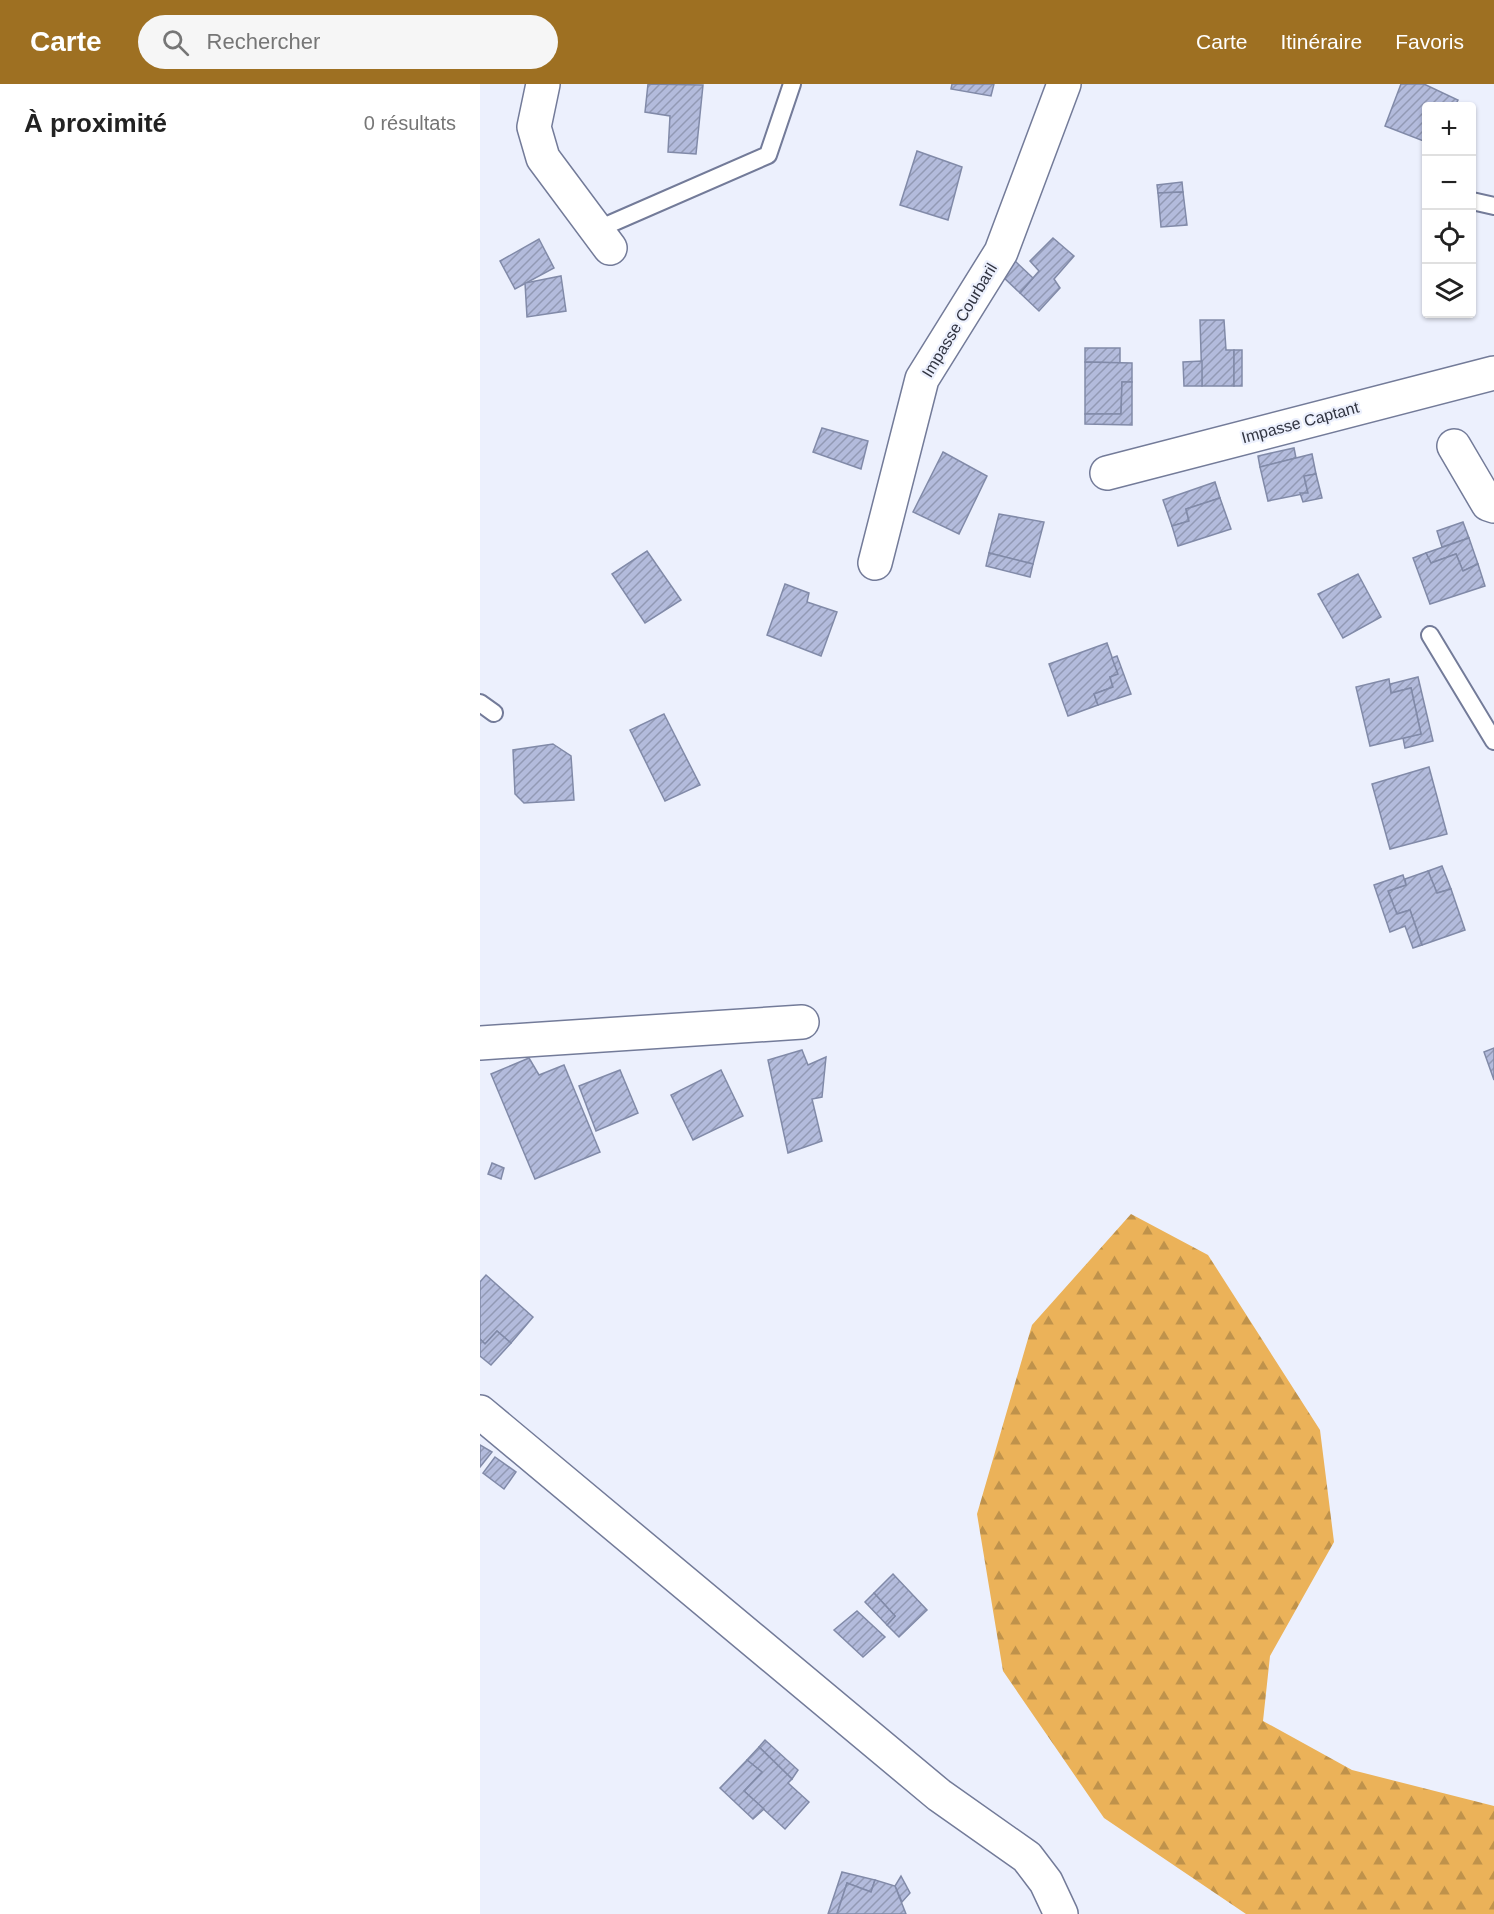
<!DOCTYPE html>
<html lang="fr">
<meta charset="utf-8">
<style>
:root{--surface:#fff;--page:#f6f6f6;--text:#222;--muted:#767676;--line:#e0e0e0;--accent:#9e7022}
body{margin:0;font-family:Helvetica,sans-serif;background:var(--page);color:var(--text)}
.controls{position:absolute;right:18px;top:18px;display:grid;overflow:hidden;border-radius:6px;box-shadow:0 2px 4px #0004}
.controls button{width:54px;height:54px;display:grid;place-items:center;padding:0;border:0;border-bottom:2px solid var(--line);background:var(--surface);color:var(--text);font:30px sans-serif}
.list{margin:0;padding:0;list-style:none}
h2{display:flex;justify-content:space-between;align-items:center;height:78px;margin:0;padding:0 24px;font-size:26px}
h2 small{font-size:20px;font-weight:400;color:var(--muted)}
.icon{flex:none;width:33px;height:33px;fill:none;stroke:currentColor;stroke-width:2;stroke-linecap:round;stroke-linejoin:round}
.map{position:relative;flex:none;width:1014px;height:1830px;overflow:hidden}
header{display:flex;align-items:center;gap:36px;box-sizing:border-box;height:84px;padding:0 30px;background:var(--accent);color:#fff}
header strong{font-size:28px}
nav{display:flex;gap:33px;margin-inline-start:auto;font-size:21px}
.search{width:420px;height:54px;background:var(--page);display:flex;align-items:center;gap:15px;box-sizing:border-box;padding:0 21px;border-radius:33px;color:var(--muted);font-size:22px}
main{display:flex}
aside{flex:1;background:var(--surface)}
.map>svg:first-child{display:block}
.forest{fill:url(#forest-firs)}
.building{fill:url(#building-hatch);stroke:#818aa8;stroke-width:1.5}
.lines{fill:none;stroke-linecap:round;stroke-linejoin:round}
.lane-casing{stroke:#737b99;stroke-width:20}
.street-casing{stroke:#737b99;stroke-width:36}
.lane{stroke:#fff;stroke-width:16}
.street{stroke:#fff;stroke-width:33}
.labels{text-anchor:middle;stroke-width:4.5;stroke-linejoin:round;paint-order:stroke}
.street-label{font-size:16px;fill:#313441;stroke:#ecf0fd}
</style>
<header>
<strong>Carte</strong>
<div class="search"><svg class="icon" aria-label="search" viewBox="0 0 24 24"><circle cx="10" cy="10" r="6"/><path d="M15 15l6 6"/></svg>Rechercher</div>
<nav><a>Carte</a><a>Itinéraire</a><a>Favoris</a></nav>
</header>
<main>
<aside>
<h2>À proximité<small>0 résultats</small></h2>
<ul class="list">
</ul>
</aside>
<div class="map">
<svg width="1014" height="1830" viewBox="0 0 1014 1830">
<defs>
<pattern id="forest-firs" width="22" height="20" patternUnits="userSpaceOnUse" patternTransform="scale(1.5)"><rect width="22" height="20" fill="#ebb259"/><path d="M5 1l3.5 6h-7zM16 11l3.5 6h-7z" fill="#bf924b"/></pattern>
<pattern id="building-hatch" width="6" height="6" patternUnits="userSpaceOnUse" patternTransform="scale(1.5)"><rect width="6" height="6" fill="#b3bbdc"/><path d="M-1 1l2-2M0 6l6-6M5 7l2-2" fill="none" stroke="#9299b4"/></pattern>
</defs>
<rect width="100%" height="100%" fill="#ecf0fd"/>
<!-- forest -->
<path class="forest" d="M651,1130L728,1171L840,1346L854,1458L790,1572L783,1637L872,1686L1014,1722V1830H766L624,1734L523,1587L497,1430L552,1241Z"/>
<!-- building -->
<g class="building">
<path d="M168,0L223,1L216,70L188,68L190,32L165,28Z"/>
<path d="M472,0H514L511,12L471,5Z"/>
<path d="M921,0H944L978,16L975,22H946V58L905,42Z"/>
<path d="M437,67L482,83L468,136L420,121Z"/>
<path d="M702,98L703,108L678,109L677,101Z"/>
<path d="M703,108L707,141L681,143L678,109Z"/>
<path d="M573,154L594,172L574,195L580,204L559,227L540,209L559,187L550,177Z"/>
<path d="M59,155L74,184L35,205L20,177Z"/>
<path d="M535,177L553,194L540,209L521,191Z"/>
<path d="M81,192L86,227L47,233L45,199Z"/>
<path d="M720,236H744L746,266H754V302H722Z"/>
<path d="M605,264H640V279L605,278Z"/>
<rect x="754" y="266" width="8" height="36"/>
<path d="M722,277V302H704L703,278Z"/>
<path d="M605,278L652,279V298H642L641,330H605Z"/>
<path d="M642,298H652V341L605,340V330H641Z"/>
<path d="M342,344L388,357L381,385L333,368Z"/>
<path d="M814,364L816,374L780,383L778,372Z"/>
<path d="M463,368L507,392L479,450L433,428Z"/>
<path d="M832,370L836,390L824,392L828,409L788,417L780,383Z"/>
<path d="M836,390L842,414L823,418L820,409H828L824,392Z"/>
<path d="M735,398L740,414L706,425L709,437L692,442L683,416Z"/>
<path d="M740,414L751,445L698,462L692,442L709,437L706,425Z"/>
<path d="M519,430L564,438L553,480L509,469Z"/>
<path d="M983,438L989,454L962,463L957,447Z"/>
<path d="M989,454L998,480L983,487L976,470L951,479L946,469Z"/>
<path d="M167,467L201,516L165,539L132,490Z"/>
<path d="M509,469L553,480L550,493L506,482Z"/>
<path d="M946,469L951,479L976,470L983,487L998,480L1005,502L950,520L933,474Z"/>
<path d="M878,490L901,533L863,554L838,510Z"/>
<path d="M305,500L329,509L327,518L357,528L341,572L287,551Z"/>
<path d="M627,559L638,590L630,593L633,603L614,610L618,621L588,632L569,580Z"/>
<path d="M637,572L651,610L618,621L614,610L633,603L630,593L638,590L632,574Z"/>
<path d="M938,593L953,657L925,664L923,654L941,650L931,604L911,609L910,600Z"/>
<path d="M909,595L911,609L931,604L941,650L890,662L876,603Z"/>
<path d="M184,630L220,701L185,717L150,646Z"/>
<path d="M73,660L91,672L94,716L44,719L35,710L33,666Z"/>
<path d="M949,683L967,750L910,765L892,700Z"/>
<path d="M962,782L971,805L957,809L948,787Z"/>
<path d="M948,787L957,809L971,805L985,846L942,861L930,826L917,830L908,807L926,801L925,795Z"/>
<path d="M923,791L926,801L908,807L917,830L930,826L942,861L933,864L925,842L910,848L894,801Z"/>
<path d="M1014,964V996L1004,968Z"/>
<path d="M322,966L328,981L346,973L342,1013L332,1015L342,1057L308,1069L288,976Z"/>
<path d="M49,974L59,991L84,981L120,1068L55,1095L11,990Z"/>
<path d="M140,986L158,1029L116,1047L99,1002Z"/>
<path d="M241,986L263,1032L213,1056L191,1011Z"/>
<path d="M12,1079L24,1084L21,1095L8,1090Z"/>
<path d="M6,1191L53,1233L31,1259L17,1247L5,1260L0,1255V1198Z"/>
<path d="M17,1247L31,1259L11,1281L0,1272V1255L5,1260Z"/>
<path d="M0,1361L12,1368L0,1383Z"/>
<path d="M15,1373L36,1388L24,1405L3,1389Z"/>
<path d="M413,1490L447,1526L419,1553L407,1541L415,1532L394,1509Z"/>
<path d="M394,1509L415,1532L407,1541L385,1518Z"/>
<path d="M377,1527L405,1553L383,1573L354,1546Z"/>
<path d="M285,1656L318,1686L312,1695L279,1663Z"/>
<path d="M279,1663L312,1695L308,1699L329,1718L305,1745L264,1707L282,1688L267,1676Z"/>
<path d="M267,1676L282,1688L264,1707L284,1725L273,1735L240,1704Z"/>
<path d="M362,1788L395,1796L391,1808L367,1799L357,1830H348Z"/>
<path d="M421,1792L430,1809L422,1818L415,1802Z"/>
<path d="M395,1796L415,1802L426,1830H357L367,1799L391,1808Z"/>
</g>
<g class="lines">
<!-- lane casing -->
<g class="lane-casing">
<g id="lane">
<path d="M992,117L1014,122"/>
<path d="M116,146L288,71L312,0"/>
<path d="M950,551L1014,657"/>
<path d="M0,619L14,629"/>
</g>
</g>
<!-- street casing -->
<g class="street-casing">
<g id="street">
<path d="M63,0L54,43L63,74L130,164"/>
<path d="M974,362L1008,420L1014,422"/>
<path d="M627,389L1014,289"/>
<path d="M395,479L442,295L521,168L584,0"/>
<path d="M0,959L322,938"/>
<path d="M0,1328L459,1711L547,1773L566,1798L581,1830"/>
</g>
</g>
<!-- lane -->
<use href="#lane" class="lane"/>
<!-- street -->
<use href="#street" class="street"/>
</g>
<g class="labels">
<!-- street labels -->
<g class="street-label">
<text transform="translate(479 236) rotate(-59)" y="6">Impasse Courbaril</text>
<text transform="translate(820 338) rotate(-15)" y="6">Impasse Captant</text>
</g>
</g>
</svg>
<div class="controls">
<button>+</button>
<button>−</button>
<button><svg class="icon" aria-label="locate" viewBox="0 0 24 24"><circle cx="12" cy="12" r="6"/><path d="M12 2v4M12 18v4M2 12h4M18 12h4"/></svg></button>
<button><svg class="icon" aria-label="layers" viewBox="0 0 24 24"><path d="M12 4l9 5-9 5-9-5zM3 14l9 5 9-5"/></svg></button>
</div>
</div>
</main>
